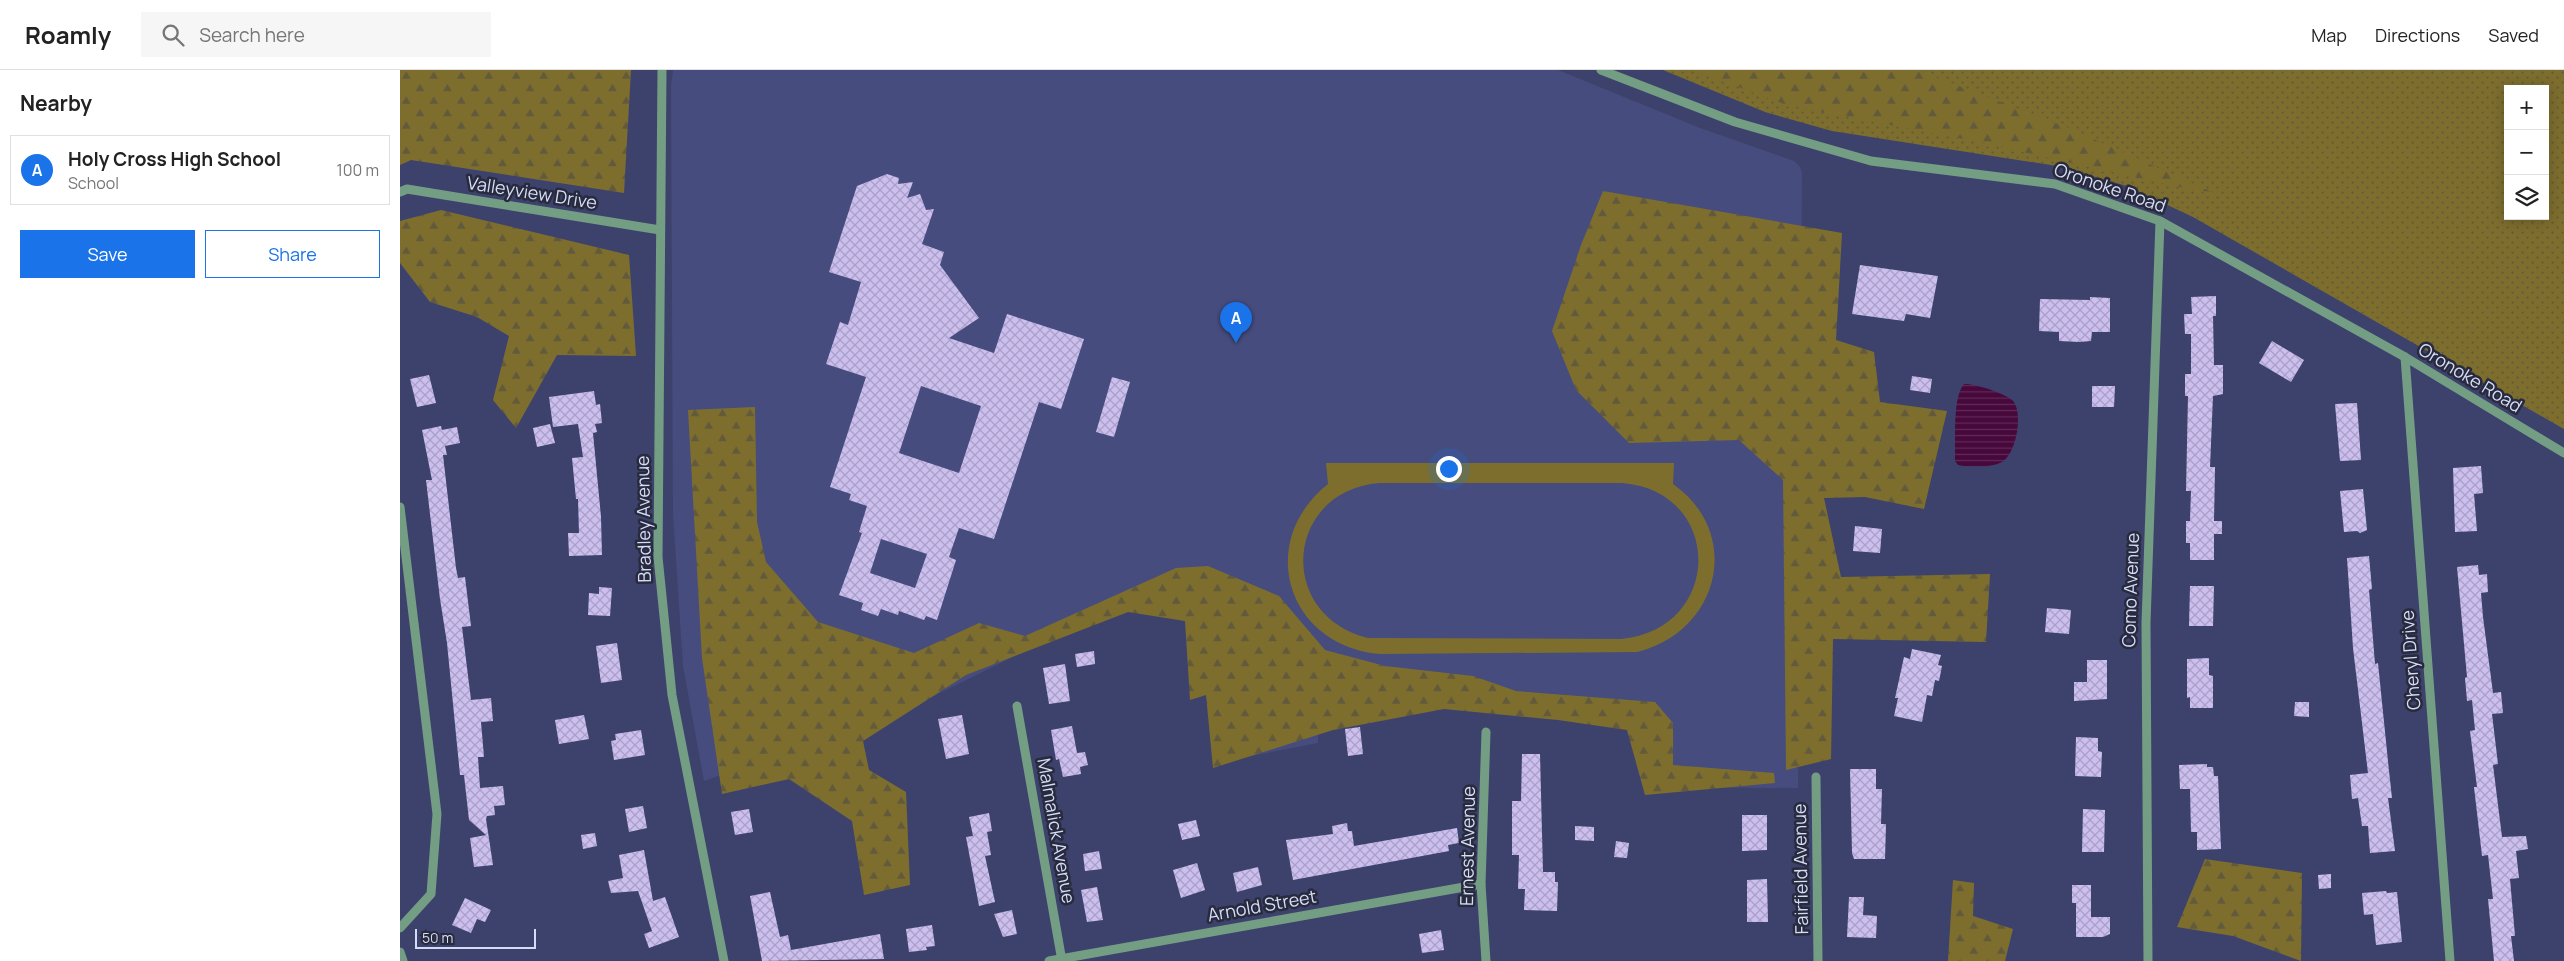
<!DOCTYPE html>
<meta charset="utf-8">
<style>
:root{--surface:#fff;--page:#f6f6f6;--text:#222;--muted:#767676;--line:#e0e0e0;--accent:#1a73e8}
body{margin:0;font-family:Manrope,sans-serif;background:var(--page);color:var(--text)}
.controls{position:absolute;right:15px;top:15px;display:grid;overflow:hidden;border-radius:0px;box-shadow:0 2px 12px #0003}
.controls button{width:45px;height:45px;display:grid;place-items:center;padding:0;border:0;border-bottom:1px solid var(--line);background:var(--surface);color:var(--text);font:25px sans-serif}
.scale{position:absolute;left:15px;bottom:12px;width:121px;box-sizing:border-box;padding-left:5px;border:2px solid #d7dcf6;border-top:0;font-size:14px;line-height:18px;white-space:nowrap;color:#d7dcf6;-webkit-text-stroke:4px #282b3e;paint-order:stroke}
.you{position:absolute;left:1048px;top:398px;width:18px;height:18px;margin:-12px;border:4px solid #fff;border-radius:50%;background:#1a73e8;box-shadow:0 0 0 8px #1a73e833}
.badge{display:grid;place-items:center;width:32px;height:32px;border-radius:50%;background:var(--accent);color:#fff;font-size:16px;font-weight:700}
.pin{position:absolute;translate:-50% -41px;filter:drop-shadow(0 1px 2px #0008)}
.pin::after{content:'';position:absolute;top:26px;width:18px;height:15px;background:inherit;clip-path:polygon(0 0,100% 0,50% 100%)}
.list{margin:0;padding:0;list-style:none}
h2{display:flex;justify-content:space-between;align-items:center;height:65px;margin:0;padding:0 20px;font-size:21px}
h2 small{font-size:16px;font-weight:400;color:var(--muted)}
.list li{display:grid;grid-template-columns:32px 1fr auto;gap:15px;align-items:center;box-sizing:border-box;height:70px;margin:0 10px 10px;padding:0 10px;border:1px solid var(--line);border-radius:0px}
.list b{display:block;font-size:19px;white-space:nowrap}
.list p{margin:0;font-size:16px;white-space:nowrap;color:var(--muted)}
.list em{font-size:16px;font-style:normal;color:var(--muted)}
.actions{display:flex;gap:10px;padding:15px 20px}
.actions a{flex:1;padding:11px 0;border:1px solid var(--accent);border-radius:0px;text-align:center;font-size:18px;color:var(--accent)}
.actions .main{background:var(--accent);color:#fff}
.icon{flex:none;width:28px;height:28px;fill:none;stroke:currentColor;stroke-width:2;stroke-linecap:round;stroke-linejoin:round}
.map{position:relative;flex:none;width:2164px;height:891px;overflow:hidden}
header{display:flex;align-items:center;gap:30px;box-sizing:border-box;height:70px;padding:0 25px;background:var(--surface);border-bottom:1px solid var(--line)}
header strong{font-size:24px}
nav{display:flex;gap:28px;margin-inline-start:auto;font-size:18px}
.search{width:350px;height:45px;background:var(--page);display:flex;align-items:center;gap:12px;box-sizing:border-box;padding:0 18px;border-radius:0px;color:var(--muted);font-size:19px}
main{display:flex}
aside{flex:1;background:var(--surface)}
.map>svg:first-child{display:block}
.built{fill:#464c7d}
.grass{fill:url(#grass-dots);fill-rule:evenodd}
.forest{fill:url(#forest-firs)}
.pitch{fill:#7d6e2e;fill-rule:evenodd}
.water{fill:url(#water-rules)}
.building{fill:url(#building-cross-hatch);fill-rule:evenodd}
.lines{fill:none;stroke-linecap:round;stroke-linejoin:round}
.minor{stroke:#739e83;stroke-width:9}
.labels{text-anchor:middle;stroke-width:5;stroke-linejoin:round;paint-order:stroke}
.street-label{font-size:18px;fill:#d7dcf6;stroke:#282b3e}
</style>
<header>
<strong>Roamly</strong>
<div class="search"><svg class="icon" aria-label="search" viewBox="0 0 24 24"><circle cx="10" cy="10" r="6"/><path d="M15 15l6 6"/></svg>Search here</div>
<nav><a>Map</a><a>Directions</a><a>Saved</a></nav>
</header>
<main>
<aside>
<h2>Nearby<small></small></h2>
<ul class="list">
<li><span class="badge">A</span><div><b>Holy Cross High School</b><p>School</p></div><em>100 m</em></li>
</ul>
<div class="actions"><a class="main">Save</a><a>Share</a></div>
</aside>
<div class="map">
<svg width="2164" height="891" viewBox="0 0 2164 891">
<defs>
<pattern id="grass-dots" width="8" height="8" patternUnits="userSpaceOnUse" patternTransform="scale(1.25)"><rect width="8" height="8" fill="#7d6e2e"/><path d="M2 2h.1M6 6h.1" fill="none" stroke="#625a3b" stroke-width="1.8" stroke-linecap="round"/></pattern>
<pattern id="forest-firs" width="22" height="20" patternUnits="userSpaceOnUse" patternTransform="scale(1.25)"><rect width="22" height="20" fill="#7d6e2e"/><path d="M5 1l3.5 6h-7zM16 11l3.5 6h-7z" fill="#625a3b"/></pattern>
<pattern id="water-rules" width="6" height="5" patternUnits="userSpaceOnUse" patternTransform="scale(1.25)"><rect width="6" height="5" fill="#47083b"/><path d="M0 2.5h6" fill="none" stroke="#612b58"/></pattern>
<pattern id="building-cross-hatch" width="8" height="8" patternUnits="userSpaceOnUse" patternTransform="scale(1.25)"><rect width="8" height="8" fill="#ccbff0"/><path d="M0 0l8 8M0 8l8-8" fill="none" stroke="#a9a0c6"/></pattern>
</defs>
<rect width="100%" height="100%" fill="#3d426c"/>
<!-- built -->
<path class="built" d="M273,0H1158L1300,58L1394,91L1400,97L1402,103L1398,718L1250,717V642L1064,627L918,654V673L825,691L790,500L493,646L304,711L283,596L273,444L271,16Z"/>
<!-- grass -->
<path class="grass" d="M1263,0H2164V359L1793,147L1727,116L1657,96L1432,61L1365,42ZM2108,19H2145V146H2108Z"/>
<!-- forest -->
<g class="forest">
<path d="M0,0H231L224,123L11,90L0,95Z"/>
<path d="M1293,0H1517L1671,59L1821,126L1559,68L1387,35Z"/>
<path d="M1203,121L1442,163L1436,270L1474,282L1480,332L1547,341L1524,439L1465,427L1424,428L1441,507L1590,504L1586,572L1433,569L1431,689L1386,700L1383,410L1339,370L1229,373L1176,320L1152,261L1181,175Z"/>
<path d="M41,140L229,185L236,286L157,285L116,358L93,330L109,266L77,247L30,232L0,193V151Z"/>
<path d="M355,337L357,452L366,492L418,552L514,583L579,553L625,566L776,498L808,496L879,526L925,580L985,596L1073,606L1116,621L1255,632L1273,653V695L1374,703L1375,713L1245,725L1227,660L1158,650L1044,639L933,660L813,698L806,625L790,630L785,551L728,542L566,605L463,671L469,700L506,722L510,815L464,825L452,751L389,709L322,724L302,588L288,340Z"/>
<path d="M1805,789L1902,803L1901,891L1833,866L1777,857Z"/>
<path d="M1553,810L1574,813L1573,846L1613,859L1605,891H1548Z"/>
</g>
<!-- pitch -->
<path class="pitch" d="M926,393H1274L1273,414C1344,464 1319,562 1237,582L980,584C887,576 855,472 928,414ZM1222,413C1324,421 1324,559 1221,569L968,568C875,545 885,420 980,413Z"/>
<!-- water -->
<path class="water" d="M1564,314C1574,313 1608,324 1614,332C1623,346 1616,384 1602,392C1590,398 1576,396 1563,396L1558,395L1555,391C1556,371 1552,328 1564,314Z"/>
<!-- building -->
<g class="building">
<path d="M487,104L499,108L498,114L513,112L507,128L520,124L526,140L534,139L522,174L544,182L540,195L579,248L549,268L594,283L607,244L684,269L661,339L639,332L594,469L559,458L549,487L556,490L537,550L526,546L524,550L499,541L498,545L481,539L478,546L461,540L463,533L439,525L462,463L459,462L467,436L449,430L451,424L430,417L466,307L426,294L440,252L448,255L461,212L429,202L457,116ZM521,316L581,336L559,403L499,383ZM481,469L527,484L515,518L470,503Z"/>
<path d="M1460,195L1538,206L1530,248L1506,244L1504,251L1452,244Z"/>
<path d="M1816,226V246H1813L1814,295H1823V324L1813,326L1810,397H1815L1814,451H1822V464H1814V490H1790V473H1786V451H1790L1791,421H1786L1788,326H1785V304H1791V264H1785L1784,244H1792L1791,227Z"/>
<path d="M1690,227L1710,228V262H1692L1691,271L1679,272L1659,271V262L1639,261L1640,229L1690,230Z"/>
<path d="M1872,271L1904,290L1891,312L1859,293Z"/>
<path d="M29,305L36,333L17,337L10,309Z"/>
<path d="M1512,306L1532,309L1530,323L1510,320Z"/>
<path d="M712,307L730,312L714,367L696,362Z"/>
<path d="M1692,316H1715L1714,337H1692Z"/>
<path d="M194,321L196,335L200,334L202,353L195,354L197,362L193,363L201,447L202,485L169,486L168,463H179L178,429H176L172,388L183,387L178,354L153,357L149,327Z"/>
<path d="M1957,333L1961,390L1940,391L1935,334Z"/>
<path d="M150,354L155,373L137,377L133,358Z"/>
<path d="M41,356L42,360L57,357L60,373L45,376L47,385H43L56,498L58,508L65,507L71,556L62,557L71,630L91,628L93,651L81,652L84,687H78L80,718L103,716L105,735L94,736L95,745L87,746L86,749L93,795L74,797L70,768L86,765L69,750L64,705H60L47,573L40,529L26,410H32L22,360Z"/>
<path d="M2081,396L2083,423L2074,424L2077,461L2055,462L2053,398Z"/>
<path d="M1963,419L1967,460L1960,463L1957,461L1944,462L1940,421Z"/>
<path d="M1455,456L1482,459L1480,483L1453,481Z"/>
<path d="M1969,486L1972,519L1969,520L1975,594L1978,593L1989,701L1992,728H1988L1995,781L1970,783L1968,756H1962L1958,728L1952,729L1950,705L1968,703L1953,578L1947,488Z"/>
<path d="M2078,495L2079,505L2087,504L2088,522L2081,523L2083,547L2093,623L2101,622L2103,643L2092,644L2098,694L2093,695L2102,767L2126,766L2128,779L2116,781L2119,808L2110,809L2115,866H2111L2114,891H2094L2088,829H2093L2088,785L2082,786L2074,717H2077L2070,661L2075,660L2072,630L2067,631L2065,608L2067,607L2057,497Z"/>
<path d="M1790,516H1814L1813,556H1789Z"/>
<path d="M199,517L212,518L210,546L188,545L189,523L199,524Z"/>
<path d="M1647,538L1671,540L1669,564L1645,562Z"/>
<path d="M217,573L222,610L201,613L196,576Z"/>
<path d="M1512,579L1541,585L1538,595L1542,596L1539,611L1535,610L1532,626L1527,625L1522,652L1494,646L1498,628H1495L1504,587L1510,589Z"/>
<path d="M694,581L695,594L677,597L675,584Z"/>
<path d="M1809,588V605L1813,606V638H1790V627L1787,628V589Z"/>
<path d="M1687,590H1707V629L1674,631V612H1687Z"/>
<path d="M665,594L670,631L649,634L643,598Z"/>
<path d="M1895,632H1909V647L1894,646Z"/>
<path d="M184,645L189,669L159,674L155,650Z"/>
<path d="M562,645L569,684L546,689L538,649Z"/>
<path d="M672,656L677,683L685,682L688,695L680,697L681,704L663,707L659,689L656,690L651,660Z"/>
<path d="M960,657L963,684L948,686L945,659Z"/>
<path d="M241,660L245,685L214,690L211,671L216,670L215,664Z"/>
<path d="M1676,667L1698,668V681L1702,682L1701,707L1675,706Z"/>
<path d="M1122,684H1140L1143,802H1155V812H1158L1157,841L1124,840L1125,819H1118L1119,785H1112V731H1121Z"/>
<path d="M1807,694V697H1813L1814,706H1818L1821,779L1797,780V762H1791L1790,719H1780L1779,695Z"/>
<path d="M1450,699H1476V719H1482L1481,754H1486L1485,789H1454L1452,783Z"/>
<path d="M243,736L247,758L229,762L225,739Z"/>
<path d="M349,739L353,762L335,765L331,742Z"/>
<path d="M1683,739L1705,740L1704,782H1682Z"/>
<path d="M589,743L592,761L587,762L591,785L585,786L595,832L579,836L566,767L573,766L569,747Z"/>
<path d="M1342,745H1367V780L1342,781Z"/>
<path d="M796,750L800,766L782,770L778,754Z"/>
<path d="M947,753L948,761H952L954,776L1057,758L1059,773L1048,775L1049,781L893,810L886,770L933,764L932,756Z"/>
<path d="M1175,756L1194,757V771L1175,770Z"/>
<path d="M195,763L197,776L183,779L181,765Z"/>
<path d="M1216,771L1229,773L1227,788L1214,787Z"/>
<path d="M244,780L253,831L265,827L279,867L249,878L244,864L252,861L238,821L211,823L208,811L223,808L219,785Z"/>
<path d="M699,781L702,799L685,801L683,784Z"/>
<path d="M797,793L805,820L781,828L773,800Z"/>
<path d="M858,797L862,815L837,822L833,803Z"/>
<path d="M1931,804V818L1919,819L1918,805Z"/>
<path d="M1367,809L1368,852H1347V810Z"/>
<path d="M1672,815H1691V847H1710V864L1703,867H1676V833H1672Z"/>
<path d="M697,817L703,850L687,852L681,820Z"/>
<path d="M1986,821L1987,823L1997,822L2002,872L1976,875L1973,844L1964,845L1962,823Z"/>
<path d="M370,822L380,867L388,865L391,880L480,864L484,889L362,891L350,826Z"/>
<path d="M1449,827H1464L1463,845L1477,846L1476,868L1447,867Z"/>
<path d="M65,828L91,840L85,852L77,849L71,863L52,855Z"/>
<path d="M612,840L617,864L603,867L594,844Z"/>
<path d="M532,855L535,876L526,877L527,880L509,882L506,859Z"/>
<path d="M1041,860L1044,880L1022,883L1019,864Z"/>
</g>
<g class="lines">
<!-- minor -->
<g class="minor">
<path d="M262,0L258,487L272,625L324,891"/>
<path d="M1201,0L1335,52L1471,91L1655,114L1760,151L2005,287L2164,383"/>
<path d="M0,122L7,119L260,160"/>
<path d="M2005,287L2050,891"/>
<path d="M0,437L37,744L31,824L0,858"/>
<path d="M617,636L662,891"/>
<path d="M1416,707L1418,891"/>
<path d="M0,882L3,891"/>
<path d="M649,891L1081,814"/>
<path d="M1086,891L1081,814L1086,662"/>
<path d="M1748,891L1746,553L1760,151"/>
</g>
</g>
<g class="labels">
<!-- street labels -->
<g class="street-label">
<text transform="translate(1710 118) rotate(19)" y="6">Oronoke Road</text>
<text transform="translate(132 123) rotate(9)" y="6">Valleyview Drive</text>
<text transform="translate(2070 308) rotate(31)" y="6">Oronoke Road</text>
<text transform="translate(244 449) rotate(-91)" y="6">Bradley Avenue</text>
<text transform="translate(1731 520) rotate(-88)" y="6">Como Avenue</text>
<text transform="translate(2011 590) rotate(-94)" y="6">Cheryl Drive</text>
<text transform="translate(656 761) rotate(80)" y="6">Malmalick Avenue</text>
<text transform="translate(1068 776) rotate(-89)" y="6">Ernest Avenue</text>
<text transform="translate(1401 799) rotate(-91)" y="6">Fairfield Avenue</text>
<text transform="translate(862 836) rotate(-10)" y="6">Arnold Street</text>
</g>
</g>
</svg>
<div class="controls">
<button>+</button>
<button>−</button>
<button><svg class="icon" aria-label="layers" viewBox="0 0 24 24"><path d="M12 4l9 5-9 5-9-5zM3 14l9 5 9-5"/></svg></button>
</div>
<div class="scale">50 m</div>
<div class="you"></div>
<div class="pin badge" style="left:836px;top:273px">A</div>
</div>
</main>
